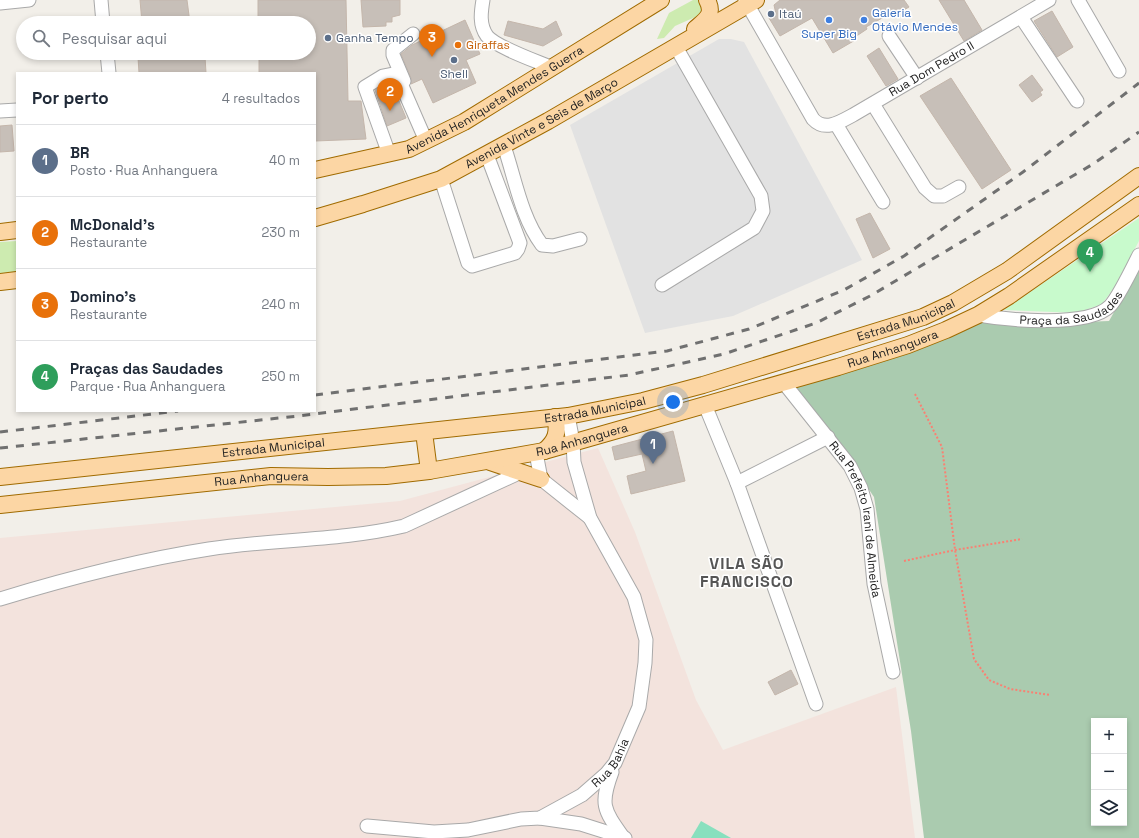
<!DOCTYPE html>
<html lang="pt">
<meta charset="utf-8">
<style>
:root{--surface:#fff;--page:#f6f6f7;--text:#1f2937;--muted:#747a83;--line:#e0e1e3;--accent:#ea580c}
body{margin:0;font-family:"Space Grotesk",sans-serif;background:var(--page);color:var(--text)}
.controls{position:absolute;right:12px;bottom:12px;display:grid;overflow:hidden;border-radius:0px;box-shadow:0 2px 6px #0003}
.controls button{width:36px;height:36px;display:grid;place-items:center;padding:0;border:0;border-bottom:1px solid var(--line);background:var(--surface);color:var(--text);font:20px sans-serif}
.you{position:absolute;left:673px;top:402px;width:14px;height:14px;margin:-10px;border:3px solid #fff;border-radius:50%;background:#1a73e8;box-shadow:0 0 0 6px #1a73e833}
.badge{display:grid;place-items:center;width:26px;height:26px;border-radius:50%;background:var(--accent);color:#fff;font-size:13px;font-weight:700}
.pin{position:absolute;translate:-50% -33px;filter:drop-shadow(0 1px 2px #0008)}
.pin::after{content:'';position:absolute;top:21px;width:14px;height:12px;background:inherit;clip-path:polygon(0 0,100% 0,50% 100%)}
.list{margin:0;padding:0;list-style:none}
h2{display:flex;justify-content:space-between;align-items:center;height:52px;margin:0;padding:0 16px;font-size:17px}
h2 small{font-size:13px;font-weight:400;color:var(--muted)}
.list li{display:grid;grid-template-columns:26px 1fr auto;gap:12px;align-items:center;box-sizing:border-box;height:72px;padding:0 16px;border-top:1px solid var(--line)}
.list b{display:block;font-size:15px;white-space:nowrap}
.list p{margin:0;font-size:13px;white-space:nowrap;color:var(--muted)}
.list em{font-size:13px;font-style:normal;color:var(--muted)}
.icon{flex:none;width:22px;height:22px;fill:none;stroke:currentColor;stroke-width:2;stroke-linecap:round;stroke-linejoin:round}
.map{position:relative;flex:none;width:1139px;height:838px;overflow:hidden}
.search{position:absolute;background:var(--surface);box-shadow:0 2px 6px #0003;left:16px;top:16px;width:300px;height:44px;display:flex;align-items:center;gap:10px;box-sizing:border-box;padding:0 14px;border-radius:22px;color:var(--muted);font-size:15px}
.panel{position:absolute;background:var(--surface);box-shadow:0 2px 6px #0003;left:16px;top:72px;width:300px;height:340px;border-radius:0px}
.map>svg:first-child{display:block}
.military{fill:#f3e3dd}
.grass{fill:#cdebb0}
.cemetery{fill:#aacbaf;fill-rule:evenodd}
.park{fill:#c8facc}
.pitch{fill:#88e0be}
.parking{fill:#e2e2e2}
.building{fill:#c7bfb8;stroke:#c4b6ab}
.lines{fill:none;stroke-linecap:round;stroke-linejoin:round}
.minor-casing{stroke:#a9a9a9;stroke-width:15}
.major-casing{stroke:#a06b00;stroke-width:18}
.path{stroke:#fa8072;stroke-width:2;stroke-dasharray:2 2;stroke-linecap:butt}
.minor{stroke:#fff;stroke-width:13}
.major{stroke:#fcd6a4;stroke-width:16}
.rail{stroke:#707070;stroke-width:3;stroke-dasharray:8 8;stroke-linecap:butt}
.service-dot{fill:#5c6f8a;stroke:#fff;stroke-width:1.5}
.shop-dot{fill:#3f7fe0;stroke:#fff;stroke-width:1.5}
.food-dot{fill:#e8710a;stroke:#fff;stroke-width:1.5}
.labels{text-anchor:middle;stroke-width:3;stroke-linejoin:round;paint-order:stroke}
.shop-label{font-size:12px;fill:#366cbe;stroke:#fff;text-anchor:start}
.service-label{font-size:12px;fill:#4e5e75;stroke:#fff;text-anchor:start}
.food-label{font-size:12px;fill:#c56008;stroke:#fff;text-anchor:start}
.street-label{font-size:12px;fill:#222;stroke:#fff}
.district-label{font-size:16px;font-weight:bold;letter-spacing:1px;fill:#555;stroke:#fff}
</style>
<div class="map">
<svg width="1139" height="838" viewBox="0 0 1139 838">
<rect width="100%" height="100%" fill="#f2efe9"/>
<!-- military -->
<path class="military" d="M598,448L635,532L696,700L723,750L896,687L915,838H0V538L400,501Z"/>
<!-- grass -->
<g class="grass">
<path d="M693,0H703L702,14L675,26L664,38L657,39L669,13Z"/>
<path d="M17,241V272L0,274V242Z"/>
</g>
<!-- cemetery -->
<path class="cemetery" d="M1139,268V838H924L911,731L874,497L829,430L792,386L978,322L1012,325L1109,321ZM1094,721H1124V823H1094Z"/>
<!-- park -->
<path class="park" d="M1139,218V241L1114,288L1102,304L1077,313L1004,310Z"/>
<!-- pitch -->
<path class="pitch" d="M701,821L731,838H691Z"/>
<!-- parking -->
<path class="parking" d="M719,39H731L744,42L862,260L733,316L645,333L570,125Z"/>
<!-- building -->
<g class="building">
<path d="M140,0H187L190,23H142Z"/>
<path d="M258,0H346L348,101H361L366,139L315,141V73H259V53H309V23H258Z"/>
<path d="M361,0H400V15L392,17V22H386V26L363,27Z"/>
<path d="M780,0H904L909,7L895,15L893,12L866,27L867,29L855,37L857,39L833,53L812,18L780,36L769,18L776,14L774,5Z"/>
<path d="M939,0H964L982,30L964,41Z"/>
<path d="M1052,11L1073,47L1057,57L1034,21Z"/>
<path d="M465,20L480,54L466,60L476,83L433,103L422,79L411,84V78L401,54L412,45Z"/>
<path d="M508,21L543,29L556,21L562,35L543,46L504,35Z"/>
<path d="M879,48L898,79L886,86L867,56Z"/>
<path d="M167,53H198L199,57H205L206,73H139L138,57L167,55Z"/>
<path d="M1032,75L1043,90L1040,92L1042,95L1032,102L1019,85Z"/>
<path d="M951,78L1011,170L982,189L920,96Z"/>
<path d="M389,83L390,85L392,84L406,118L387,126L375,90Z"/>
<path d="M12,125L14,151L0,152V126Z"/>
<path d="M870,213L890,249L873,258L856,219Z"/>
<path d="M673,431L685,481L631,494L627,476L646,471L642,454L615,460L612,447Z"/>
<path d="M791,670L798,684L775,695L768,682Z"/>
</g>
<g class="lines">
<!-- minor casing -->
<g class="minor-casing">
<g id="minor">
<path d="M101,0L103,23"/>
<path d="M483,0C481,12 479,25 487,36C496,47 536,61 550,67"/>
<path id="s1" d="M745,0L813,119C825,132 840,122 853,115L1049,0"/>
<path d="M1078,0L1119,71"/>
<path d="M0,3L29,0"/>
<path d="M1021,17L1077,101"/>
<path d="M889,36L917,78"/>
<path d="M107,53L109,73"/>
<path d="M404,81L393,55V50L413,34"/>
<path d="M873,104L925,188L934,196H943L959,187"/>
<path d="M0,111L17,110"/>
<path d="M836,124L883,202"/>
<path d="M504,146C515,178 521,217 542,245L553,246L580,239"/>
<path d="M389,154L365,87L383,76L393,74L399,79L426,141"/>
<path d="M441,179L468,263L472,266L515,253L518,249L520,243L487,155"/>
<path d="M662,285L754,228L763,211L761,196L676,47"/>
<path id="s2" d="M978,315C1007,320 1088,328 1110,306C1118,298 1133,267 1139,255"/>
<path id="s3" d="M784,383L850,466L861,488L867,509L874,584L893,672"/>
<path d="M705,405L737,483L816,704"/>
<path d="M536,453L541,479L590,518"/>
<path d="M737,483L828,437"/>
<path d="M0,599C69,578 138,560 209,549C274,539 340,541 404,526L521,472"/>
<path d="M612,772C600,804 603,809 623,837"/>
<path d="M540,818L581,824L625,838"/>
<path id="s4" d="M367,826L434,832L468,830L521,819L540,818L582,795L606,774L615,763L639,707L645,663L646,640L634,597L590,518L574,462L573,442L568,416"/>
</g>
</g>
<!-- major casing -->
<g class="major-casing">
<g id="major">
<path d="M695,29C705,20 715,15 707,0"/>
<path id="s5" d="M315,170L409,149L464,122L661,0"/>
<path id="s6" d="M315,218L363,204L441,179L548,121L756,0"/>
<path d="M0,232L17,230"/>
<path d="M0,282L17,280"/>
<path d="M425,440L429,471"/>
<path d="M544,451C556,441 559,432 555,417"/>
<path d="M490,462L541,479"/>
<path id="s7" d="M0,477L568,416L643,401L703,385L923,317L953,303L1007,271L1139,176"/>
<path id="s8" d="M0,505L271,476L328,477L386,476L429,471L544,451L838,367L908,345L946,330L978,315L1009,296L1139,205"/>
</g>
</g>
<!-- path -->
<g class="path">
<path d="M915,394L942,447L955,550L974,659L989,680L1010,689L1050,695"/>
<path d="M904,561L955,550L1022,539"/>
</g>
<!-- minor -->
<use href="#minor" class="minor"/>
<!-- major -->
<use href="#major" class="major"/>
<!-- rail -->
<g class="rail">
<path d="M315,395L667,351L749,329L844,290L904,256L1023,172L1139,83"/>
<path d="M0,432L178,411"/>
<path d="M0,448L298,416L629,375L724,354L816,323L870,296L1093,164L1139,132"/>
</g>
</g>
<!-- markers -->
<g class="service-dot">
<circle cx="771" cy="14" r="4"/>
<circle cx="328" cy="38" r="4"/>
<circle cx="454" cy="60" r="4"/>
</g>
<g class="shop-dot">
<circle cx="829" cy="20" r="4"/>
<circle cx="864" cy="20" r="4"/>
</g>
<circle class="food-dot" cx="458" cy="45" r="4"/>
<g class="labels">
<!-- shop labels -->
<g class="shop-label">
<text x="872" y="17">Galeria<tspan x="872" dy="14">Otávio Mendes</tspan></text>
<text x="829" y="38" text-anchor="middle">Super Big</text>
</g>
<!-- service labels -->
<g class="service-label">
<text x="779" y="18">Itaú</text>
<text x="336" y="42">Ganha Tempo</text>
<text x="454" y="78" text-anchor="middle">Shell</text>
</g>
<!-- food labels -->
<g class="food-label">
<text x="466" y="49">Giraffas</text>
</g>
<!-- street labels -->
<g class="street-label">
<text dy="4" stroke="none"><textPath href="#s1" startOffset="272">Rua Dom Pedro II</textPath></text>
<text dy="4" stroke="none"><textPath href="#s5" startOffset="195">Avenida Henriqueta Mendes Guerra</textPath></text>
<text dy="4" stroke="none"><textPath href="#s6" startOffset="247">Avenida Vinte e Seis de Março</textPath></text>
<text dy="4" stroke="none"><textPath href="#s2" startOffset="97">Praça da Saudades</textPath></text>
<text dy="4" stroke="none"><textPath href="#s7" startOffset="923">Estrada Municipal</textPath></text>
<text dy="4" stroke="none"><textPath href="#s8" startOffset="911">Rua Anhanguera</textPath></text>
<text dy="4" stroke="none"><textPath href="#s7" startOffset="599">Estrada Municipal</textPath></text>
<text dy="4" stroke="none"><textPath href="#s8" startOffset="587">Rua Anhanguera</textPath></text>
<text dy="4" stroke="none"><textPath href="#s7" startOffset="275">Estrada Municipal</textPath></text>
<text dy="4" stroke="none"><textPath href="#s8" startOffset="263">Rua Anhanguera</textPath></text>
<text dy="4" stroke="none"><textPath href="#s3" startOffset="159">Rua Prefeito Irani de Almeida</textPath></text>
<text dy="4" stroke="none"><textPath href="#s4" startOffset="266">Rua Bahia</textPath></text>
</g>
<!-- district labels -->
<g class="district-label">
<text x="747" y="569">VILA SÃO<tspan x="747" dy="18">FRANCISCO</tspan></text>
</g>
</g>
</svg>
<div class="controls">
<button>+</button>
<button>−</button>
<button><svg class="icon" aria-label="layers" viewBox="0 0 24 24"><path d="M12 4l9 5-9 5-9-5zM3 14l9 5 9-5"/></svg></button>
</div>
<div class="you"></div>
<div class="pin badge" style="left:653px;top:464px;background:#5c6f8a">1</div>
<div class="pin badge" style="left:390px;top:111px;background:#e8710a">2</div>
<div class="pin badge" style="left:432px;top:57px;background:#e8710a">3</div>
<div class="pin badge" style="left:1090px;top:272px;background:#2e9e5b">4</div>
<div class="search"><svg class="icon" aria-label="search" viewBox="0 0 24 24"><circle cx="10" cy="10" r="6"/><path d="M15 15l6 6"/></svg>Pesquisar aqui</div>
<section class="panel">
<h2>Por perto<small>4 resultados</small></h2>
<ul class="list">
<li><span class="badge" style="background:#5c6f8a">1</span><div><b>BR</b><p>Posto · Rua Anhanguera</p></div><em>40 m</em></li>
<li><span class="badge" style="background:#e8710a">2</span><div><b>McDonald's</b><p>Restaurante</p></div><em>230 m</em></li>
<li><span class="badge" style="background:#e8710a">3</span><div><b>Domino's</b><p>Restaurante</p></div><em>240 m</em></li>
<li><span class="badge" style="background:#2e9e5b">4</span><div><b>Praças das Saudades</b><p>Parque · Rua Anhanguera</p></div><em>250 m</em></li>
</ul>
</section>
</div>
